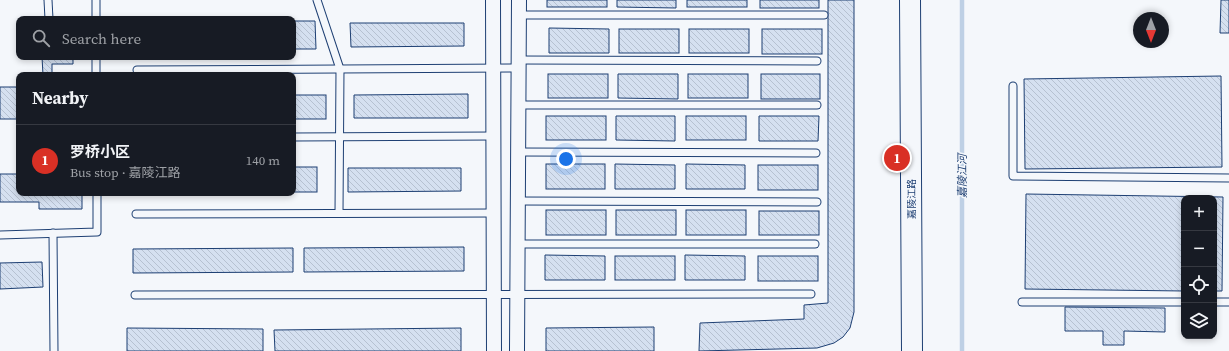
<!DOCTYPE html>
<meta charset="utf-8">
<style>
:root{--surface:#171b24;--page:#20242c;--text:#f1f3f6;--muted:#9ea1a6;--line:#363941;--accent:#d93025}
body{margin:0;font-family:"Source Serif 4","Noto Sans SC",serif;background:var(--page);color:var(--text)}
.controls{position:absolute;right:12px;bottom:12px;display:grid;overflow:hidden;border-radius:8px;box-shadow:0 2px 6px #0003}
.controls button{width:36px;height:36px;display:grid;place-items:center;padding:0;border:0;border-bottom:1px solid var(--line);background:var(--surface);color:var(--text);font:20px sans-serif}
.compass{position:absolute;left:1133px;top:12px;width:36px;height:36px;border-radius:50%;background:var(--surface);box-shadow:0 2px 6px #0003;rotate:180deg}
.you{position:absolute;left:566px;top:159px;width:14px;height:14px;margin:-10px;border:3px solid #fff;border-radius:50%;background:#1a73e8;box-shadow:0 0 0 6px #1a73e833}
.badge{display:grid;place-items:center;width:26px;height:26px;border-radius:50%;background:var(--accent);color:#fff;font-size:13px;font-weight:700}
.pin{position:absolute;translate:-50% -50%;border:2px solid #fff;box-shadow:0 1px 4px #0006}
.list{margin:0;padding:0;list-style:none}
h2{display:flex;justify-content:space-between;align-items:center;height:52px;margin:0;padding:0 16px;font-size:17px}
h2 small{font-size:13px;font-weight:400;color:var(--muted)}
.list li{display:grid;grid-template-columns:26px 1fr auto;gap:12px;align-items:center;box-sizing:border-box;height:72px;padding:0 16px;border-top:1px solid var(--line)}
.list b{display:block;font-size:15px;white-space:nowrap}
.list p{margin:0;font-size:13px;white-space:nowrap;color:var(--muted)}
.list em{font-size:13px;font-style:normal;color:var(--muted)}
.icon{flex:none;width:22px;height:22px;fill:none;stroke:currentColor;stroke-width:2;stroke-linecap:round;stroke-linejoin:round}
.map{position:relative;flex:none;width:1229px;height:351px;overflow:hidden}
.search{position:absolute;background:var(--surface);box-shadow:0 2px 6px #0003;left:16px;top:16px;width:280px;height:44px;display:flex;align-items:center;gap:10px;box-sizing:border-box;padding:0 14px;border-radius:8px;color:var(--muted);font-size:15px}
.panel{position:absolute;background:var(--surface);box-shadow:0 2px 6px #0003;left:16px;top:72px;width:280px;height:124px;border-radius:8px}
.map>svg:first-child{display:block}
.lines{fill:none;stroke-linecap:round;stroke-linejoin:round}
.stream{stroke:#bed0e5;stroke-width:4.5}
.building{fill:url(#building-back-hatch);stroke:#1d3f73}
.lane-casing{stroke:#1d3f73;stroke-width:9}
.street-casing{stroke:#1d3f73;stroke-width:16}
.secondary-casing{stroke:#1d3f73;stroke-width:22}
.lane{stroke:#f4f7fb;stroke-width:7}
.street{stroke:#f4f7fb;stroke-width:14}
.secondary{stroke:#f4f7fb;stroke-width:20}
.labels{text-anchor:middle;stroke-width:3;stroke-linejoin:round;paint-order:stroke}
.street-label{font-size:10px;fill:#1d3f73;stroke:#f4f7fb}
.water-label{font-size:11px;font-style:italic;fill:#1d3f73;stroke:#f4f7fb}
</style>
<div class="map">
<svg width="1229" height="351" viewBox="0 0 1229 351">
<defs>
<pattern id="building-back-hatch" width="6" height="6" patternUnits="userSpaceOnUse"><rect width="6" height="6" fill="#d5e0f0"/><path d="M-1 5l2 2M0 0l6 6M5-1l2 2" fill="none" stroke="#b6c1d1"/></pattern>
</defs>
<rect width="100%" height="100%" fill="#f4f7fb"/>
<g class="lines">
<!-- stream -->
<path class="stream" d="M962,0V351"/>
</g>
<!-- building -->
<g class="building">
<rect x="547" y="0" width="60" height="7"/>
<path d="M617,0H676V8L617,7Z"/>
<rect x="687" y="0" width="60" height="7"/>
<rect x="760" y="0" width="59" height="8"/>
<path d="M828,0H854V312L850,328L843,337L834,343L817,348L699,351L700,323L804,319V305L828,303Z"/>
<path d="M1221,0H1229V33H1220Z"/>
<path d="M293,21H315L316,49H293Z"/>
<path d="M350,23H464V46L351,47Z"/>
<path d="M549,28L609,29V53H549Z"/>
<rect x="619" y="29" width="60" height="24"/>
<rect x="689" y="29" width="60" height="24"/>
<rect x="762" y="29" width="60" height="25"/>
<path d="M42,57H73V64H52V75H43Z"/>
<rect x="548" y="74" width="60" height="24"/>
<path d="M618,74H678V99L618,98Z"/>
<rect x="688" y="74" width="60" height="24"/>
<rect x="761" y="74" width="59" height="25"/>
<path d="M1221,76L1222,167L1025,169L1024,79Z"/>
<rect x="0" y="87" width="19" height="32"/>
<path d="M468,94V118H354V95Z"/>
<rect x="293" y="95" width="33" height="24"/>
<rect x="546" y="116" width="60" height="24"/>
<path d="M616,116H675V141L616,140Z"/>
<rect x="686" y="116" width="60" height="24"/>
<path d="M759,116H819L818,141H759Z"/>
<rect x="546" y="164" width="59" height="25"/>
<path d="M615,164L675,165V189H615Z"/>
<path d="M686,164L745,165V189H686Z"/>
<rect x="758" y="165" width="60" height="25"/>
<rect x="293" y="167" width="24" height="25"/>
<path d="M348,168H461V191L348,192Z"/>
<path d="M0,174H19V193H82V209H39V202H0Z"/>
<path d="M1026,194L1223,197L1222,291H1214V198H1184V291L1025,289Z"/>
<rect x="546" y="210" width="60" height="25"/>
<rect x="616" y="210" width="60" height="25"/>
<rect x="686" y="210" width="60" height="25"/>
<rect x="759" y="211" width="60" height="24"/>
<path d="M464,247V271L304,272V248Z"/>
<path d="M293,248V272L133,273V249Z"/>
<path d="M545,255L605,256V280H545Z"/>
<path d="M685,255L745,256V280H685Z"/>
<rect x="615" y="256" width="60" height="24"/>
<rect x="758" y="256" width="60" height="25"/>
<path d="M42,262L43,287L0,289V263Z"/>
<path d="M1065,307L1165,308V332L1124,331V345H1103V331H1065Z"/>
<path d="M654,327V351H546V328Z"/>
<path d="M127,328L263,329V351H127Z"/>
<path d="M461,328V351H275L274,330Z"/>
</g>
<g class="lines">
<!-- lane casing -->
<g class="lane-casing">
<g id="lane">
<path d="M48,0L49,19"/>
<path d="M96,0V19"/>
<path d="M317,0L340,69L339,213"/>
<path d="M519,15H824"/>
<path d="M96,57V75"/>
<path d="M519,60L817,61"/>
<path d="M137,70L519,68"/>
<path d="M1013,86V176L1229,178"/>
<path d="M519,105H817"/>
<path d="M293,137L493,136"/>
<path d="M518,152L816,153"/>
<path d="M518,201L817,202"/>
<path d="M136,214L494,213"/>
<path d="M53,233L54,351"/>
<path d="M0,235L97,232V193"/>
<path d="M518,244H815"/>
<path d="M135,295L811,294"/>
<path d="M1022,302H1184"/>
<path d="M1214,302H1229"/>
</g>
</g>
<!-- street casing -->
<g class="street-casing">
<g id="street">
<path d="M493,0L494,351"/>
<path d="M517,351L519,0"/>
</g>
</g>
<!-- secondary casing -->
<g class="secondary-casing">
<path id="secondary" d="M910,0L912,351"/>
</g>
<!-- lane -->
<use href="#lane" class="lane"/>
<!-- street -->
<use href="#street" class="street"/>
<!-- secondary -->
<use href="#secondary" class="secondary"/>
</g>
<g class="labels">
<!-- street labels -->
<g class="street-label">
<text transform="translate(911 199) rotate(-90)" y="4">嘉陵江路</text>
</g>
<!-- water labels -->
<g class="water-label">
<text transform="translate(962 176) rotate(-90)" y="4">嘉陵江河</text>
</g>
</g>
</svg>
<div class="controls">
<button>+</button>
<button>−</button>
<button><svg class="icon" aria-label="locate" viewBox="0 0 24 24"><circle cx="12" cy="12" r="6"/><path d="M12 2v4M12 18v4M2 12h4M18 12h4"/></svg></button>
<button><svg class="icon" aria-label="layers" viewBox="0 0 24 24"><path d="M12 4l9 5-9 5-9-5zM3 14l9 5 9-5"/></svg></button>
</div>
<svg class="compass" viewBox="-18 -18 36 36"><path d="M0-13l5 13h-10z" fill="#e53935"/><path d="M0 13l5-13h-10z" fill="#9ea1a6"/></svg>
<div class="you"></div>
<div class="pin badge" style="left:897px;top:158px">1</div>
<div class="search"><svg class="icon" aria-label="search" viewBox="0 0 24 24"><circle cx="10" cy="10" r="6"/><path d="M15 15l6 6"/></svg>Search here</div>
<section class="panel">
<h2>Nearby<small></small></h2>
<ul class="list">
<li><span class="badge">1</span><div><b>罗桥小区</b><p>Bus stop · 嘉陵江路</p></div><em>140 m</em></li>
</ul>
</section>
</div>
